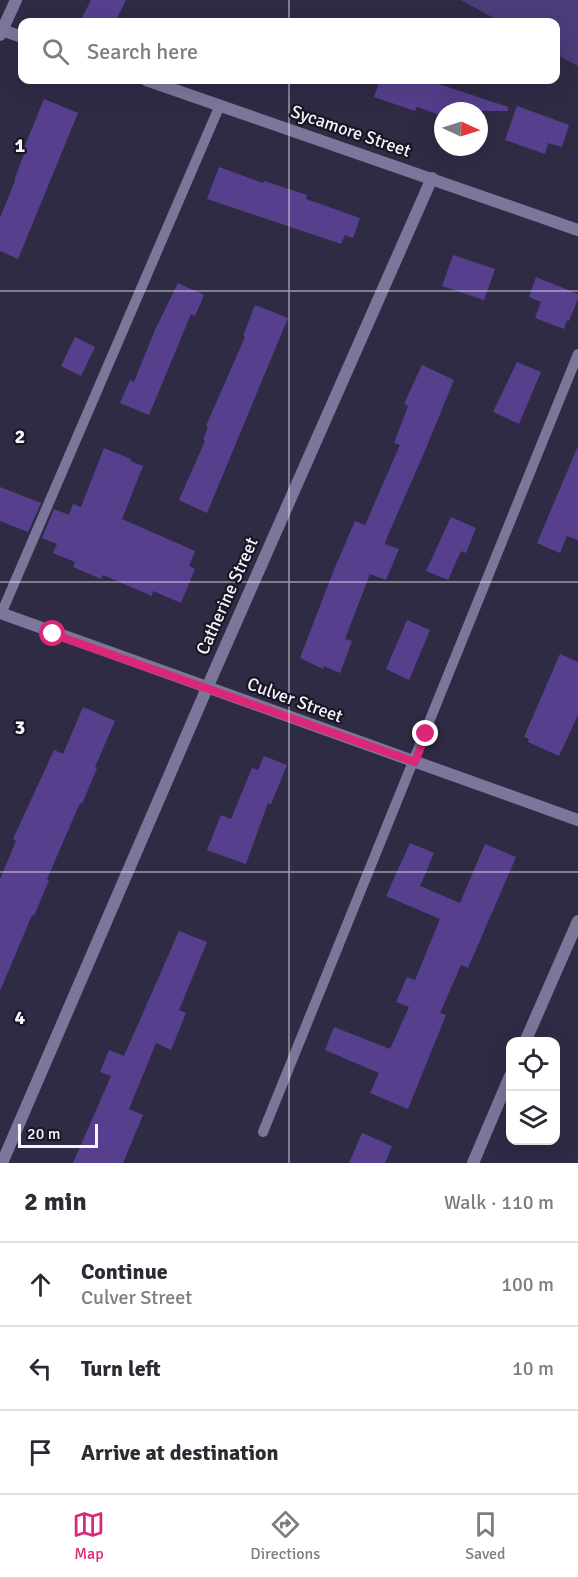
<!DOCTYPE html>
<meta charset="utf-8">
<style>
:root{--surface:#fff;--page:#f7f7f7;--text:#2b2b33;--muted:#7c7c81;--line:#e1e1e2;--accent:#db2777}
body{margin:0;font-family:Signika,sans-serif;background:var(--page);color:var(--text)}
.controls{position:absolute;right:18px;bottom:18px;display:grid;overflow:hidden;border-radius:12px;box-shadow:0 6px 24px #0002}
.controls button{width:54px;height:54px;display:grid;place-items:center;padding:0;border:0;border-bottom:2px solid var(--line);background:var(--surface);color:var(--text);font:30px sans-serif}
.compass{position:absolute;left:434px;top:102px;width:54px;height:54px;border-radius:50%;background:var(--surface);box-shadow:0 6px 24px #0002;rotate:94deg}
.scale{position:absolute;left:18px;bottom:15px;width:80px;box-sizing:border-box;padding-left:6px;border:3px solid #f5f3fd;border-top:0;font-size:16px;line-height:21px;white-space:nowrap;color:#f5f3fd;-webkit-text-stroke:4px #181621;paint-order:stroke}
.stop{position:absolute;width:18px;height:18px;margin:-14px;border:4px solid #db2777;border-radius:50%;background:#fff}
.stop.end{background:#db2777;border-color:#fff;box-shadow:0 2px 6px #0008}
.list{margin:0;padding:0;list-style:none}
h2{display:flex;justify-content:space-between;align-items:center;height:78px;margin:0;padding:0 24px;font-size:26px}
h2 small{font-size:20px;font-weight:400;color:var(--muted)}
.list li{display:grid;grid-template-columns:39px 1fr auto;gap:18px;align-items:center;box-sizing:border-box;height:84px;padding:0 24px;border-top:2px solid var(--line)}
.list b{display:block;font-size:22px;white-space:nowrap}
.list p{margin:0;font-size:20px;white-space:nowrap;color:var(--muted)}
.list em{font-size:20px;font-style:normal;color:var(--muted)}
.icon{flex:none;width:33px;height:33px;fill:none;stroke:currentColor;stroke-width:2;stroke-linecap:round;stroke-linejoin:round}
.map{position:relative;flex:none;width:578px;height:1163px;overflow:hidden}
.search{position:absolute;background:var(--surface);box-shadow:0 6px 24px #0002;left:18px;right:18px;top:18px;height:66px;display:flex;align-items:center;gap:15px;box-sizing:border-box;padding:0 21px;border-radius:12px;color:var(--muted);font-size:22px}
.sheet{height:330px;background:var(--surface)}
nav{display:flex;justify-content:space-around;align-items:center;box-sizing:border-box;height:84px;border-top:2px solid var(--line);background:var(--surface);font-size:16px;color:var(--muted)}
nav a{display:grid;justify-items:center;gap:3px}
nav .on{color:var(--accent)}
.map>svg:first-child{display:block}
.green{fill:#4c3c7a}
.building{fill:#56408e}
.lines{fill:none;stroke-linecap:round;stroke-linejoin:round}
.lane{stroke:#7c769a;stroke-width:10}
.street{stroke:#7c769a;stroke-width:12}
.route{stroke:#db2777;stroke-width:8}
.grid{fill:none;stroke:#f5f3fd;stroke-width:1.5;stroke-opacity:0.55}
.labels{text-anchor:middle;stroke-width:4.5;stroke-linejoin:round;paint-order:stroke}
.street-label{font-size:18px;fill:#f5f3fd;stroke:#181621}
.grid-label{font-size:20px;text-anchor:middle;font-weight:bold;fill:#f5f3fd;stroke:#181621;stroke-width:4.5;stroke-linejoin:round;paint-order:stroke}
</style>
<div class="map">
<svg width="578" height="1163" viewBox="0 0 578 1163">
<rect width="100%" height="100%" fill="#302b45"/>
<!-- green -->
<path class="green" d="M461,0H578V66L556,54V22H501Z"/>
<!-- building -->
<g class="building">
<path d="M91,0H126L115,22H80Z"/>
<path d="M380,80H427L508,107V111H443V116L417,107L415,111L374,97Z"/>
<path d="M44,99L78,113L18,259L0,251V218L15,181H14L24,154L22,153Z"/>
<path d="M517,106L569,125L562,147L548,143L545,154L505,140Z"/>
<path d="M219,167L263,183L264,181L307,195L306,199L360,218L353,238L345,235L341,244L207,199Z"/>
<path d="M453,255L495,269L484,300L442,286Z"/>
<path d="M536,277L578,294V299L569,321L567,320L564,329L535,318L541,302L529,297Z"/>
<path d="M178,283L204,295L195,316L191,314L149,415L120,403L130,380L134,382L155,330Z"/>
<path d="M255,305L288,318L207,513L179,500L205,441L203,440L208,427L206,426L245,337L243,336Z"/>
<path d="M75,337L95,347L81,376L61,366Z"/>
<path d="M517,362L541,372L519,424L493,412Z"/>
<path d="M422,365L454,380L424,453L388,535L385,544L399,549L386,580L370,574L345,639L352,641L340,673L324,666L323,669L300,658L333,572L355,521L365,525L400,445L394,443L408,406L404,404Z"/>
<path d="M578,446V540L567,536L560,553L537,543Z"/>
<path d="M104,448L131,459L130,461L143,466L122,519L195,551L189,566L195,569L181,603L153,591L152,596L103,575L101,579L73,567L75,562L53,553L57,544L42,538L54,509L69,515L73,504L81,507Z"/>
<path d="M0,487L41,503L28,532L0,521Z"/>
<path d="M451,517L476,528L466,553L461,551L448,580L426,571Z"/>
<path d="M407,620L430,630L409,680L386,669Z"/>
<path d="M560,654L578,662V715L559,756L528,742L529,739L524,737Z"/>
<path d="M83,707L115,721L95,767L97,768L82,804L80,803L47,879L49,880L34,916L32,915L0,991V879L16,841L13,839L54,750L63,754Z"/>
<path d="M264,756L287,765L271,804L268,803L246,864L207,850L221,815L231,819L252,768L258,770Z"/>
<path d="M410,843L434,853L420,886L460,903L485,844L516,857L468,968L461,965L440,1013L446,1015L408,1109L370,1093L379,1073L325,1050L334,1027L390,1049L409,1007L396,1002L407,977L415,980L440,919L386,896Z"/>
<path d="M179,931L207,942L179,1010L186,1013L171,1050L156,1043L129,1109L143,1115L123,1163H73L111,1076L100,1072L109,1050L124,1056Z"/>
<path d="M362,1133L392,1146L385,1163H349Z"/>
</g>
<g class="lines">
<!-- lane -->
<g class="lane">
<path d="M1,614L220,105"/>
<path d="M263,1132L578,354"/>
</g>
<!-- street -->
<g class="street">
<path d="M2,30L22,37"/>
<path d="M0,35L16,0"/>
<path d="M146,80L578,230"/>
<path d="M0,613L578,820"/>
<path d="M525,1042L578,921"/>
<path d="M2,1163L207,688L432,178"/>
<path d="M473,1163L510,1076"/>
</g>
</g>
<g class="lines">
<!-- route -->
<path class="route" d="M53,634L415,762L426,734"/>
</g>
<!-- grid -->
<path class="grid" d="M289,0V22M289,80V1163M0,291H578M0,582H578M0,872H578"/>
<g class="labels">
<!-- street labels -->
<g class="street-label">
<text transform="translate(351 131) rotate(19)" y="6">Sycamore Street</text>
<text transform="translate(227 596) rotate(-66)" y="6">Catherine Street</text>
<text transform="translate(295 700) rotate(20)" y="6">Culver Street</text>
</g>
</g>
<g class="grid-label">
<text x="20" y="152">1</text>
<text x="20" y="443">2</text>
<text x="20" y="734">3</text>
<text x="20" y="1024">4</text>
</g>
</svg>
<div class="controls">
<button><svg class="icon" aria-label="locate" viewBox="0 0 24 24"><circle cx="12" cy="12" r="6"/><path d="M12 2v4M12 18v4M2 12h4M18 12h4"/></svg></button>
<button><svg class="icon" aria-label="layers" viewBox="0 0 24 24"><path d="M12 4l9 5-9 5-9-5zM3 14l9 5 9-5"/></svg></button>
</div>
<svg class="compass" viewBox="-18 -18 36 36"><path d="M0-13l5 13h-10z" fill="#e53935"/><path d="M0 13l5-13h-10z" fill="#7c7c81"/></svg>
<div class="scale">20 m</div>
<div class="stop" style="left:53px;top:634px"></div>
<div class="stop end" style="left:426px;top:734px"></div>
<div class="search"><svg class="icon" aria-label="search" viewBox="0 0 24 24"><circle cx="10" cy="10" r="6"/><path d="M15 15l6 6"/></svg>Search here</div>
</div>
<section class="sheet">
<h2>2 min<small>Walk · 110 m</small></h2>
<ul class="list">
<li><svg class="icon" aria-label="ahead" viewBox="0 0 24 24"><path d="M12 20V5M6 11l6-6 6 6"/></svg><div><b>Continue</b><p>Culver Street</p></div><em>100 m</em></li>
<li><svg class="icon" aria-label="left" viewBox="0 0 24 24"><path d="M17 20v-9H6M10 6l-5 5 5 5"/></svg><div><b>Turn left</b></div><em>10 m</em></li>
<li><svg class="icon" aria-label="arrive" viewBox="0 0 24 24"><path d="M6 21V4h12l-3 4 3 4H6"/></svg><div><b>Arrive at destination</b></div></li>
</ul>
</section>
<nav>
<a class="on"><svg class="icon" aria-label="map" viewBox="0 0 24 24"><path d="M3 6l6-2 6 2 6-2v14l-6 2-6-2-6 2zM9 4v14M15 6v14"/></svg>Map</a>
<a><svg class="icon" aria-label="directions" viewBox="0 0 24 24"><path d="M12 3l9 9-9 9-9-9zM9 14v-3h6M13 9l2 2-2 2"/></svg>Directions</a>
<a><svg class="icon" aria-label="saved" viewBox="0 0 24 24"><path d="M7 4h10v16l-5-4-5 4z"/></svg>Saved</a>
</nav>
